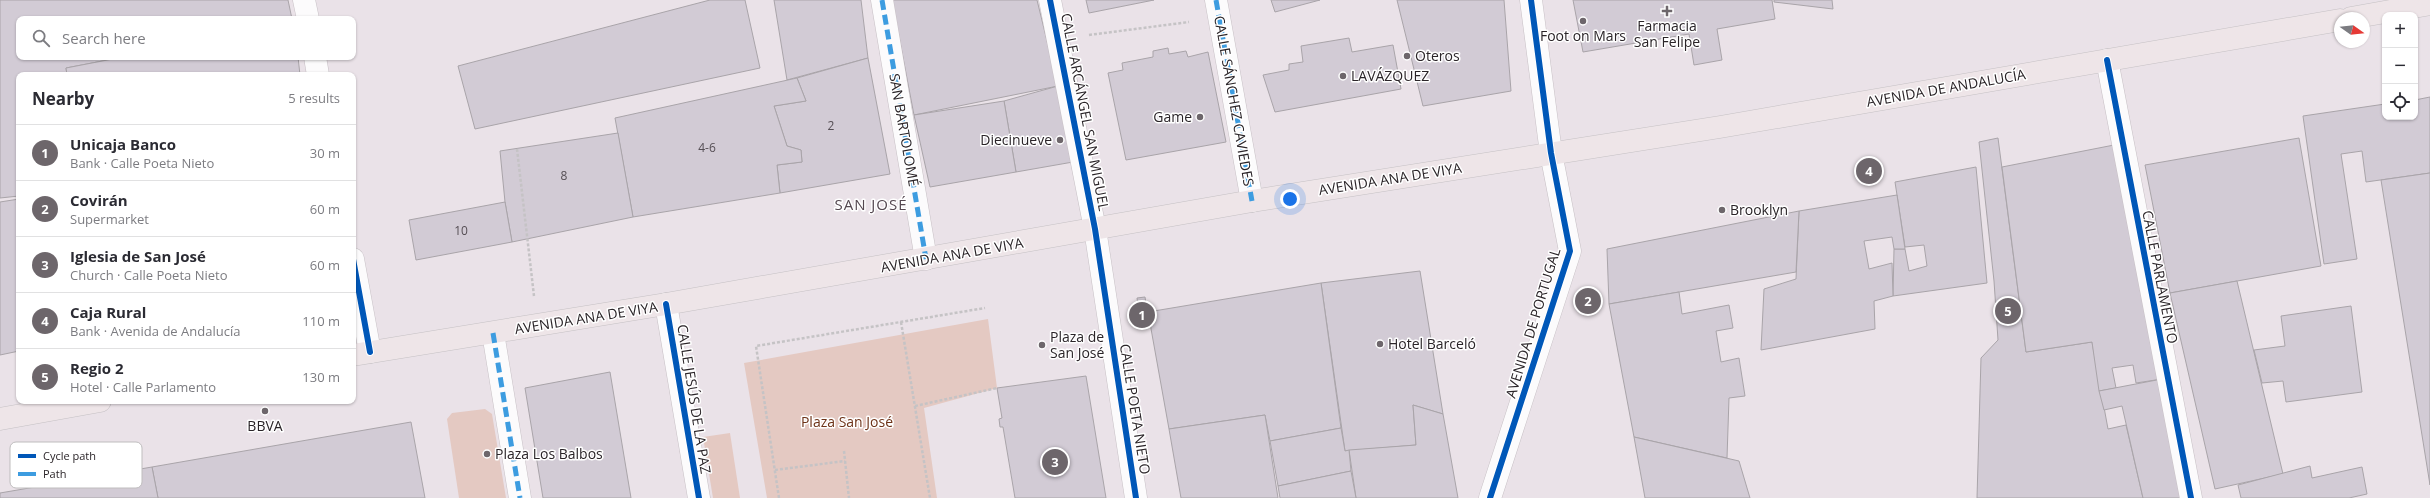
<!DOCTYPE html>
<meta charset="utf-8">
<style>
:root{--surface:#fff;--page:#f2f2f3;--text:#2b2b33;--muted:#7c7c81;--line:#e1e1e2;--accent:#6d666b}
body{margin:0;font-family:"Open Sans",sans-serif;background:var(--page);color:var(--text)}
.controls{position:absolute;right:12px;top:12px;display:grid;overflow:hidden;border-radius:8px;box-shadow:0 1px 3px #0004}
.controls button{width:36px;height:36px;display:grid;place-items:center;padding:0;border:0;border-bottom:1px solid var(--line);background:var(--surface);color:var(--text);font:20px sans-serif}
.compass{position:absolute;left:2334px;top:12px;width:36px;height:36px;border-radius:50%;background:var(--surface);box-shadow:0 1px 3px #0004;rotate:105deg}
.you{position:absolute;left:1290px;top:199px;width:14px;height:14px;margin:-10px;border:3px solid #fff;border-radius:50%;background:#1a73e8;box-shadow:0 0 0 6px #1a73e833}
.badge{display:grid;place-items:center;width:26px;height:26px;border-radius:50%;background:var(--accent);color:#fff;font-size:13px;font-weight:700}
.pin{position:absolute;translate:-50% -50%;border:2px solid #fff;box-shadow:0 1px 4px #0006}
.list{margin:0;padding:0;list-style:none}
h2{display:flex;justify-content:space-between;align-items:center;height:52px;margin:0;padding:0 16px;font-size:17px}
h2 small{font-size:13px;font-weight:400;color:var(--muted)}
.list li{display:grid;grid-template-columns:26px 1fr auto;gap:12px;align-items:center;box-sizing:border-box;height:56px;padding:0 16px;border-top:1px solid var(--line)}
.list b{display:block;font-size:15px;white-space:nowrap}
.list p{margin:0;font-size:13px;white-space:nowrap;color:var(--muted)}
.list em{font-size:13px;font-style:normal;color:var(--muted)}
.icon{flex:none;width:22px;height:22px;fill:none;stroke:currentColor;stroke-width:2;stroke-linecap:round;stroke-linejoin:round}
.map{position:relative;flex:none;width:2430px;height:498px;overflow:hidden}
.search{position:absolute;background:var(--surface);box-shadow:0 1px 3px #0004;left:16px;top:16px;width:340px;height:44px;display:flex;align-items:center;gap:10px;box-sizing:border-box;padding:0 14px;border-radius:8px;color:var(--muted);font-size:15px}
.panel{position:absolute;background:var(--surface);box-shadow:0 1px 3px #0004;left:16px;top:72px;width:340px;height:332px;border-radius:8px}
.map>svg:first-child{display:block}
.green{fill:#e4c9c2}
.building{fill:#d2cbd5;stroke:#a9a4a9}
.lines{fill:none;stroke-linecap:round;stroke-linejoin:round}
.minor-casing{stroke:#c7c0c5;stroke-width:23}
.major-casing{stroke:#c5c1c4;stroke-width:23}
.path{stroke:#c5c3c5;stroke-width:2.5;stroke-dasharray:3 2;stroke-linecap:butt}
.minor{stroke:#fcfbfc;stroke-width:22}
.major{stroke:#eee5e8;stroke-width:22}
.quiet{stroke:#3d9ce0;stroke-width:5;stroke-dasharray:10 5;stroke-linecap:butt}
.cycleway-casing{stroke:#fff;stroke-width:8}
.cycleway{stroke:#0057b8;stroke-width:6}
.poi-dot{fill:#6d666b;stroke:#fff;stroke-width:1.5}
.labels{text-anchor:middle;stroke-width:3;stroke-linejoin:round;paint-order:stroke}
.number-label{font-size:12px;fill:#554e54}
.poi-label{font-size:14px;fill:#2a2428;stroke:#fff;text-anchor:start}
.street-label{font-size:14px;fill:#2a2428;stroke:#fff}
.park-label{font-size:14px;fill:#6d3217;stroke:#fff}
.neighbourhood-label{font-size:15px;letter-spacing:1px;fill:#544750;stroke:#fff}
.key{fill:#fff;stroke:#bfbdbe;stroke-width:1}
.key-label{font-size:11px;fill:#2a2428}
</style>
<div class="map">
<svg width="2430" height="498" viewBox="0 0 2430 498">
<rect width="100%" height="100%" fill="#eae2e8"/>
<!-- green -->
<g class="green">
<path d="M988,319L997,388L924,408L937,498H767L744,363Z"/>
<path d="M485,409L492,414L506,498H459L447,419L452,413Z"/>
<path d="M730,433L740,498H713L703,437Z"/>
</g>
<!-- building -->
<g class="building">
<path d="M0,0H288L292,19H19V57H123L66,68L67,75H19V196L0,198Z"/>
<path d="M710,0H745L760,68L475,129L458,66Z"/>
<path d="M774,0H861L868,58L787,80Z"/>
<path d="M892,0H1037L1058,86L914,115Z"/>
<path d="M1086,0H1154L1089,13Z"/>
<path d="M1271,0H1320L1275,12Z"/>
<path d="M1397,0H1504L1511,91L1423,106Z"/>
<path d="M1573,0H1772L1775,19L1717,29L1722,60L1694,65L1689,34L1583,52Z"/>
<path d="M1774,0H1832L1833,9L1774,2Z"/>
<path d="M1349,38L1352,52L1393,45L1401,89L1275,112L1263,75L1289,70V64L1303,62L1301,46Z"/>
<path d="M1168,48L1169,54L1186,51L1188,57L1208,52L1226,142L1126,160L1108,73L1123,70L1122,63L1153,57V51Z"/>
<path d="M123,57H298L300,75H67L66,68Z"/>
<path d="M868,58L890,174L780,193L777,165L802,162L801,150L787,146L774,106L806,101L797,78Z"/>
<path d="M797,78L806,101L774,106L787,146L801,150L802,162L777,165L780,193L633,217L615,118Z"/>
<path d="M1058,86L1073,162L1016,172L1004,101Z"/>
<path d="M2430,97V173L2366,182L2362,151L2341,154L2357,259L2324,264L2303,116L2385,104V117H2415V100Z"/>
<path d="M1004,101L1016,172L930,187L914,115Z"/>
<path d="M618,133L633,217L512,242L505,202L500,151Z"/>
<path d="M1998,138L2026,352L2092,342L2108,429L2126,425L2143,498H1977L1981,358L1998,340L1994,281L1979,142Z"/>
<path d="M2299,138L2321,266L2170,293L2145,165Z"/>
<path d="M2114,145L2162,379L2136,383L2133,365L2112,368L2116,388L2099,391L2092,342L2026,352L2002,167Z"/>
<path d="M1976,167L1987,283L1893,296L1894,249H1905L1909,271L1927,266L1924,245L1905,247L1895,182Z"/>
<path d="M2430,173V485L2381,180Z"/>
<path d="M1897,195L1905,249H1894L1892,237L1864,241L1869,269L1892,263L1893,296L1874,301L1875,329L1761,350L1764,289L1796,279L1799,211Z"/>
<path d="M19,199V351L0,355V202Z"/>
<path d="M505,202L512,242L416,260L409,220Z"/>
<path d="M1799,211L1796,272L1609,304L1607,249Z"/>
<path d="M1420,271L1443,414L1413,405L1416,445L1345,451L1321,283Z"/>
<path d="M2237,281L2283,474L2215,489L2170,293Z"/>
<path d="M1321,283L1341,428L1270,441L1265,415L1169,429L1148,312Z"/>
<path d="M1679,292L1682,314L1729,305L1733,328L1716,331L1721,362L1739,358L1745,396L1729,398L1727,458L1634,437L1609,304Z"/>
<path d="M1145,297L1146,304L1138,305L1137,298Z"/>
<path d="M2351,306L2362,392L2286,402L2283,381L2262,383L2254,350L2285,346L2281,316Z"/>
<path d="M610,372L631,498H543L525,388Z"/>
<path d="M1086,376L1106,498H1015L1003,427H1000L999,419L1002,418L997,388Z"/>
<path d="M2162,379L2183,498H2143L2122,406L2104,410L2099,391Z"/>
<path d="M1413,405L1443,414L1458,498H1356L1349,450L1416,445Z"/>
<path d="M1265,415L1278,498H1181L1169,429Z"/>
<path d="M411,422L425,498H158L152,467Z"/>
<path d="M1341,428L1345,451L1349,450L1351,471L1278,486L1270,441Z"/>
<path d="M1634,437L1739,461L1750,498H1645Z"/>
<path d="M2310,466L2312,478L2362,467L2367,494L2349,498H2241L2238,485Z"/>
<path d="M152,467L158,498H0V493Z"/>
<path d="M1351,471L1356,498H1280L1278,486Z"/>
</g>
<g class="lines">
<!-- minor casing -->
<g class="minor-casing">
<g id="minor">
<path d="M304,0L308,19"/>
<path d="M882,0L926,259"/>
<path d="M1050,0L1095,229L1136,498"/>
<path d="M1216,0L1252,201"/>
<path d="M315,57L318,75"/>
<path d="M2107,60L2191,498"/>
<path d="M353,259L370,352"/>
<path d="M666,304L699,498"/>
<path d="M493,333L520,498"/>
<path d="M1490,498L1570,251L1551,153L1531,0"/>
</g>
</g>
<!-- major casing -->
<g class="major-casing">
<g id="major">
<path d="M2351,18L2430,4"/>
<path d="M353,355L666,304L1252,201L1720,127L2340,20"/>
<path d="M0,419L100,401"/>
</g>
</g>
<!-- path -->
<g class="path">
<path d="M1089,35L1189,22"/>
<path d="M517,149L534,296"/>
<path d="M901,322L930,498"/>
<path d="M915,406L997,388"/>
<path d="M844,451L849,498"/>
<path d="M775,470L845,461"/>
<path d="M779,498L756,346L985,308"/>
</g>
<!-- minor -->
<use href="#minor" class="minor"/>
<!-- major -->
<use href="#major" class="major"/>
<!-- quiet -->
<g class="quiet">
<path d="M882,0L926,259"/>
<path d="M1216,0L1252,201"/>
<path d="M493,333L520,498"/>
</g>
<!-- cycleway casing -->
<g class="cycleway-casing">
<g id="cycleway">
<path d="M1050,0L1095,229L1136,498"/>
<path d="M2107,60L2191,498"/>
<path d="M353,259L370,352"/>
<path d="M666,304L699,498"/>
<path d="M1490,498L1570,251L1551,153L1531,0"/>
</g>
</g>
<!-- cycleway -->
<use href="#cycleway" class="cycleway"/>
</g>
<!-- markers -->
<g class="poi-dot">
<path d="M1665 5h4v4h4v4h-4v4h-4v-4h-4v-4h4z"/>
<circle cx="1583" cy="21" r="4"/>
<circle cx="1407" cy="56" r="4"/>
<circle cx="1343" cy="76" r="4"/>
<circle cx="1200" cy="117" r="4"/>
<circle cx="1060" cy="140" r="4"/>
<circle cx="1722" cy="210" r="4"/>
<circle cx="1380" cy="344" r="4"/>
<circle cx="1042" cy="345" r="4"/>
<circle cx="265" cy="411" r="4"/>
<circle cx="487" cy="454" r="4"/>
</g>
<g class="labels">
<!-- number labels -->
<g class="number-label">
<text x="831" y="130">2</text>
<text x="707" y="152">4-6</text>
<text x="564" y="180">8</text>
<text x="461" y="235">10</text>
</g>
<!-- poi labels -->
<g class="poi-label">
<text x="1667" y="31" text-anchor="middle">Farmacia<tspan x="1667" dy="16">San Felipe</tspan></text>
<text x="1583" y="41" text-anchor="middle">Foot on Mars</text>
<text x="1415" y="61">Oteros</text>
<text x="1351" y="81">LAVÁZQUEZ</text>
<text x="1192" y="122" text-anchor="end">Game</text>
<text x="1052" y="145" text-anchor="end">Diecinueve</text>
<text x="1730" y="215">Brooklyn</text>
<text x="1050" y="342">Plaza de<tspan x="1050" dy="16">San José</tspan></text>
<text x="1388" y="349">Hotel Barceló</text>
<text x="265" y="431" text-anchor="middle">BBVA</text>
<text x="495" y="459">Plaza Los Balbos</text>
</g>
<!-- street labels -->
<g class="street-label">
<text transform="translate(1946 88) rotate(-10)" y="5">AVENIDA DE ANDALUCÍA</text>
<text transform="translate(1234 101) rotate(80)" y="5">CALLE SÁNCHEZ CAVIEDES</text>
<text transform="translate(1085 112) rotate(79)" y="5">CALLE ARCÁNGEL SAN MIGUEL</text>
<text transform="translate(904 130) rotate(80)" y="5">SAN BARTOLOMÉ</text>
<text transform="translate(1390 179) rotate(-9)" y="5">AVENIDA ANA DE VIYA</text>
<text transform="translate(952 255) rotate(-10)" y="5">AVENIDA ANA DE VIYA</text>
<text transform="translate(2160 277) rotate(79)" y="5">CALLE PARLAMENTO</text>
<text transform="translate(586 318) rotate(-9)" y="5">AVENIDA ANA DE VIYA</text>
<text transform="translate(1533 323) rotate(-73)" y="5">AVENIDA DE PORTUGAL</text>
<text transform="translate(694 399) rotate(81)" y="5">CALLE JESÚS DE LA PAZ</text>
<text transform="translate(1135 409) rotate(81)" y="5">CALLE POETA NIETO</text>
</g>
<!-- park labels -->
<g class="park-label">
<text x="847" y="427">Plaza San José</text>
</g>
<!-- neighbourhood labels -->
<g class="neighbourhood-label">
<text x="871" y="210">SAN JOSÉ</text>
</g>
</g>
<!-- legend -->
<rect x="10" y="442" width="132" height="46" rx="6" class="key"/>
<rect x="18" y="454" width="18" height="4" fill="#0057b8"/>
<rect x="18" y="472" width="18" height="4" fill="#3d9ce0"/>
<g class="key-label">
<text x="43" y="460">Cycle path</text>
<text x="43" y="478">Path</text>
</g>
</svg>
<div class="controls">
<button>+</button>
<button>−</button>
<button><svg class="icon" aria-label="locate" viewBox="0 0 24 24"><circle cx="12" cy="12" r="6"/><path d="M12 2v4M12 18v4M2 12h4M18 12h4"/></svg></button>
</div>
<svg class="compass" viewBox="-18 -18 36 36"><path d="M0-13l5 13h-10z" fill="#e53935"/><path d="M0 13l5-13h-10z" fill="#7c7c81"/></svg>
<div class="you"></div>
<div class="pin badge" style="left:1142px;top:315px">1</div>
<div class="pin badge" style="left:1588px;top:301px">2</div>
<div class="pin badge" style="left:1055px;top:462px">3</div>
<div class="pin badge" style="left:1869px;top:171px">4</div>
<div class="pin badge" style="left:2008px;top:311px">5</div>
<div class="search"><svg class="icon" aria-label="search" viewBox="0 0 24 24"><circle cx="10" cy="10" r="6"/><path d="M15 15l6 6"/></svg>Search here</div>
<section class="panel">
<h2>Nearby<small>5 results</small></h2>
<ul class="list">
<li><span class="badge">1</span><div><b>Unicaja Banco</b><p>Bank · Calle Poeta Nieto</p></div><em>30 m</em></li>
<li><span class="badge">2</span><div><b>Covirán</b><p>Supermarket</p></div><em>60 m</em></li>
<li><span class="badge">3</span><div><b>Iglesia de San José</b><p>Church · Calle Poeta Nieto</p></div><em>60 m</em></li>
<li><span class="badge">4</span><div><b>Caja Rural</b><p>Bank · Avenida de Andalucía</p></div><em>110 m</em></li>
<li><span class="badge">5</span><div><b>Regio 2</b><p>Hotel · Calle Parlamento</p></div><em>130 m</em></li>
</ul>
</section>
</div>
